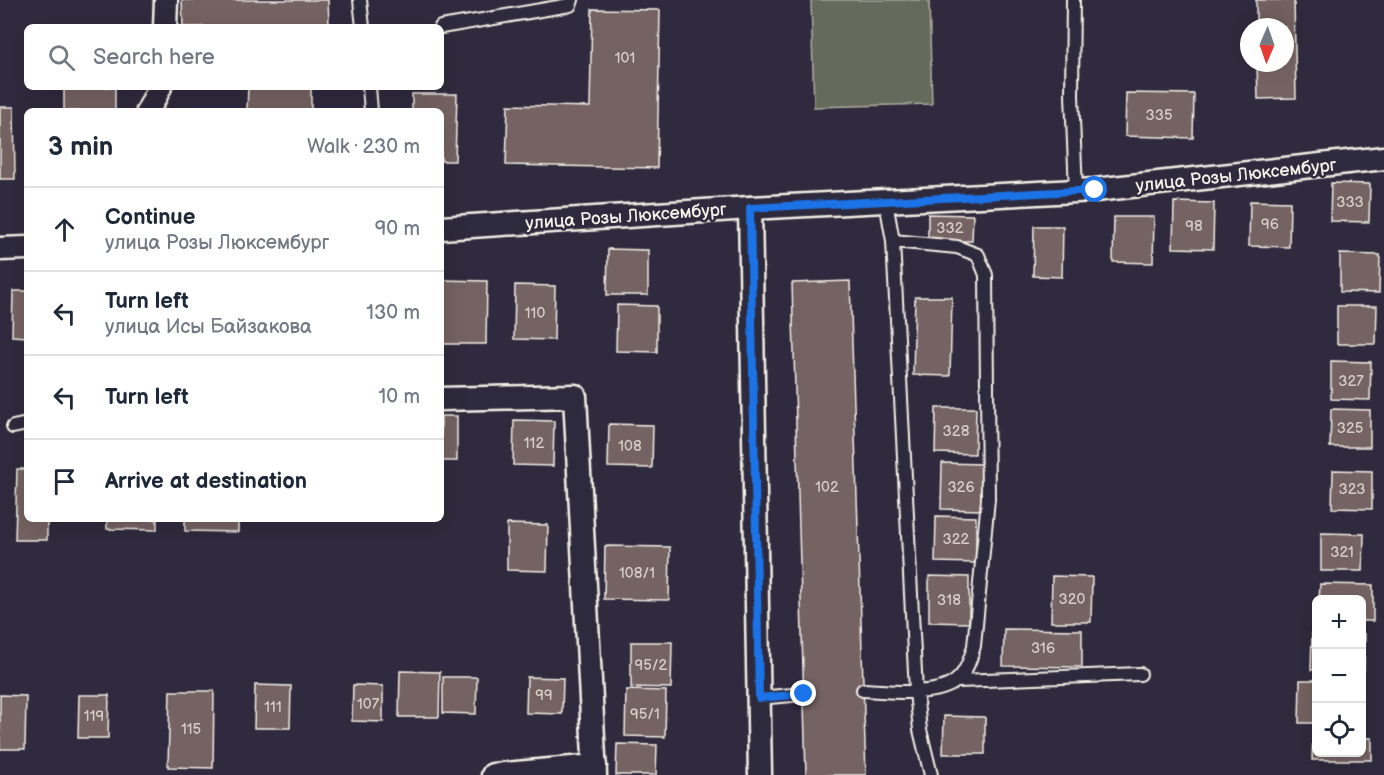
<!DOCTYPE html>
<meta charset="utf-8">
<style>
:root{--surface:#fff;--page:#f6f6f7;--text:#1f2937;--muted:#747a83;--line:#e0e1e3}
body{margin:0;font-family:"Balsamiq Sans",sans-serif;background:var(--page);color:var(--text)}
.controls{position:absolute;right:18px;bottom:18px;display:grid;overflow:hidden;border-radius:9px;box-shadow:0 6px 24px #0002}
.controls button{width:54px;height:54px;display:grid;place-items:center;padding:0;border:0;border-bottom:2px solid var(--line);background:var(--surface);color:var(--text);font:30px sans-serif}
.compass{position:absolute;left:1240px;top:18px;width:54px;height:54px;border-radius:50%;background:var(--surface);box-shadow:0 6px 24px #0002;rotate:182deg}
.stop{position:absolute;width:18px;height:18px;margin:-14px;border:4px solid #1a73e8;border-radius:50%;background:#fff}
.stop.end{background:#1a73e8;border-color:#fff;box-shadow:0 2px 6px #0008}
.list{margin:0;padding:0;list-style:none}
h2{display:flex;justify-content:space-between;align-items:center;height:78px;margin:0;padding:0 24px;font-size:26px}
h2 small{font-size:20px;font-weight:400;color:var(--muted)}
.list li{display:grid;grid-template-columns:39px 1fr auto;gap:18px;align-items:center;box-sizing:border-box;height:84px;padding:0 24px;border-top:2px solid var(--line)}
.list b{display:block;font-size:22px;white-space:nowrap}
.list p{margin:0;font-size:20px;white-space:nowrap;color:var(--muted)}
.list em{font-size:20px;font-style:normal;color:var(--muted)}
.icon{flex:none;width:33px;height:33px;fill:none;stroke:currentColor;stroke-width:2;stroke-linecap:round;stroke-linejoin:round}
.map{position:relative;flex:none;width:1384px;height:775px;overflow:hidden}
.search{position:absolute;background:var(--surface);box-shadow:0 6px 24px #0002;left:24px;top:24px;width:420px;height:66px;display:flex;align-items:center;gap:15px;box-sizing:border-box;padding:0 21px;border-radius:9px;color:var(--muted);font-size:22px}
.panel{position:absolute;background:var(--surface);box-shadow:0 6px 24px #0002;left:24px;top:108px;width:420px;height:414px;border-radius:9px}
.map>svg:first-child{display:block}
.green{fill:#666a5c;stroke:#adaea2;stroke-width:1.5}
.building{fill:#756262;stroke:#f4f1e8;stroke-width:1.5}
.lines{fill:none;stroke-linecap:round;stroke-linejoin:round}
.service-casing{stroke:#f4f1e8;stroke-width:16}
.minor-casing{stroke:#f4f1e8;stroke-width:27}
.service{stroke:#2f2a3d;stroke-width:12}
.minor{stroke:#2f2a3d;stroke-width:22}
.route{stroke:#1a73e8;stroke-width:8}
.labels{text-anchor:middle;stroke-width:5;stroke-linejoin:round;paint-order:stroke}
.number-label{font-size:15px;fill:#d4cdc6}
.street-label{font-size:18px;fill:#f4f1e8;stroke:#2f2a3d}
</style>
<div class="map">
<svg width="1384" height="775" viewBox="0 0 1384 775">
<rect width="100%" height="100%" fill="#2f2a3d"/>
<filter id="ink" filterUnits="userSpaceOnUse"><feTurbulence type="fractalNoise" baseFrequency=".0167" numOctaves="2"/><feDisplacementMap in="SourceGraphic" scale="12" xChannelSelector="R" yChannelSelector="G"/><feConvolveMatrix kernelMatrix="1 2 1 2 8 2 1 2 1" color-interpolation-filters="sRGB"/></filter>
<g filter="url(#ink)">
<!-- green -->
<path class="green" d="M811,0H929L932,104L814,107Z"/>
<!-- building -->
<g class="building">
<path d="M182,0H328L329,25L183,27Z"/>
<path d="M1256,0H1294L1296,98L1258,99L1257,63H1285V27H1256Z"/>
<path d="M592,9L660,10L657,168L506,165L508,105L590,107Z"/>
<rect x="64" y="87" width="51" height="24"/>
<path d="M248,87H311V111H247Z"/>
<path d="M1126,93L1194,94L1193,138L1125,136Z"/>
<path d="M412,94H457L455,161H441V111H412Z"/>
<path d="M0,107H14L15,179H0Z"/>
<path d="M1331,183L1370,184L1369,222L1330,221Z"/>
<path d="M1250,201L1290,202L1289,247L1249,246Z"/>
<path d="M1174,202L1214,203L1213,249L1173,248Z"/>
<path d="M928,214L973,215L972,241H928Z"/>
<path d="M1114,217H1154L1153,263L1113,262Z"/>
<path d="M1034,226H1063L1062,277L1033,276Z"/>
<path d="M608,249L648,250V295H607Z"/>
<path d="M1340,254L1380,255L1379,293L1340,292Z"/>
<path d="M441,280L487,281L486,344H441Z"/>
<path d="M850,281L866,775H806L792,283Z"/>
<path d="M515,285L555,286L554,340L514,339Z"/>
<path d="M13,291H27V337L12,336Z"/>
<path d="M915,297H952L950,376L913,375Z"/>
<path d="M617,305L657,306V352L616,351Z"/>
<path d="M1337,306H1377L1376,344H1337Z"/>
<path d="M1331,361L1371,362L1370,400L1331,399Z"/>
<path d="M936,408H976L975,454L935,453Z"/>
<path d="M1331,409L1370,410V447H1330Z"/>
<rect x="441" y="416" width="16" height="45"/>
<path d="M514,420L554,421L553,466L513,465Z"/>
<path d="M609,424L653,425L652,468L608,467Z"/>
<path d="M942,463L982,464L981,510L941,509Z"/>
<path d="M17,469H27V519H47V540H15Z"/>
<path d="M1333,470L1372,471V509L1332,508Z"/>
<path d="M936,516L976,517V563L935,562Z"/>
<path d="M107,519H157V530L107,529Z"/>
<path d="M185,519H238V532L185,531Z"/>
<path d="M507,524L548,525L547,571L507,570Z"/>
<path d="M1321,533L1364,534L1363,571H1321Z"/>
<path d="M605,546L670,547L669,600L604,599Z"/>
<path d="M929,576L969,577V623L929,622Z"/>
<path d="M1052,576L1092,577L1091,622H1051Z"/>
<path d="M1320,584L1373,585V621H1362V600H1319Z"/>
<path d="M1004,629L1082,630V667L1003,666Z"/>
<path d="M1312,633H1316V670H1311Z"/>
<path d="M1362,634H1365L1364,671H1362Z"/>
<path d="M631,642H672L671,688L631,687Z"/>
<path d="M400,671L440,672L439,717H399Z"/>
<path d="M443,677H477L476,714L443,713Z"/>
<path d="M527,677L563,678L562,714L526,713Z"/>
<path d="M1300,680H1316V723H1299Z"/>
<path d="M255,685L291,686L290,728H254Z"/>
<path d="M353,685L383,686V722L352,721Z"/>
<path d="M626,690L666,691L665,737L625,736Z"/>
<path d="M170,691H214L213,768L168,767Z"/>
<path d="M0,695L26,696L25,749H0Z"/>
<path d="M79,695H109L108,738H78Z"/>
<path d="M944,716L985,717V754H943Z"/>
<path d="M1313,737H1316V752H1362V738H1372V760H1312Z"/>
<path d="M617,744L657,745L656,775H616Z"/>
</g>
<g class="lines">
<!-- service casing -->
<g class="service-casing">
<g id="service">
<path d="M360,0L363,27"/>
<path d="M1073,0L1072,95L1076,191"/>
<path d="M441,27L570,5L572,0"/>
<path d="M369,87L371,111"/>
<path d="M886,202L893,241L916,692L920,730L931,775"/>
<path d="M13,427L27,424"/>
<path d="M958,681L1140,674"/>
<path d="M863,690C888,691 940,698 958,679C967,671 971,657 974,646L988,499L986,275L978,255L957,247L893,241"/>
<path d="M758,698L804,694"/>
</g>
</g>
<!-- minor casing -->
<g class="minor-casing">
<g id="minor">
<path d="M165,27L166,0"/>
<path d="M148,111L160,87"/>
<path d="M750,208L760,775"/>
<path d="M441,228L750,208L1095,190L1384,158"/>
<path d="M0,249L27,248"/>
<path d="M441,399L575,396L595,775"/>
<path d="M493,775L595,766"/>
</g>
</g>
<!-- service -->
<use href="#service" class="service"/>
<!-- minor -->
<use href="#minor" class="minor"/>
</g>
</g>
<g class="lines" filter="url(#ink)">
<!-- route -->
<path class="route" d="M804,694L759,698L750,208L1095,190"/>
</g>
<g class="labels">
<!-- number labels -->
<g class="number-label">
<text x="625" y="63">101</text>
<text x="1159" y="120">335</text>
<text x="1350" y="207">333</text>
<text x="1270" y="229">96</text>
<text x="1194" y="231">98</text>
<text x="950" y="233">332</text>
<text x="535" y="318">110</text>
<text x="1351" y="386">327</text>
<text x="1350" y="433">325</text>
<text x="956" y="436">328</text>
<text x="534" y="448">112</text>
<text x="630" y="451">108</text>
<text x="827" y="492">102</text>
<text x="961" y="492">326</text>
<text x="1352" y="494">323</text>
<text x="956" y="544">322</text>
<text x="1342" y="557">321</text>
<text x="637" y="578">108/1</text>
<text x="1072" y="604">320</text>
<text x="949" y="605">318</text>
<text x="1043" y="653">316</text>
<text x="651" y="670">95/2</text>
<text x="544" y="700">99</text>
<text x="368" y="709">107</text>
<text x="273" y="712">111</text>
<text x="645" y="719">95/1</text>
<text x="94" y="721">119</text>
<text x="191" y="734">115</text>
</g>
<!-- street labels -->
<g class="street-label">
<text transform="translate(1236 175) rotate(-6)" y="6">улица Розы Люксембург</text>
<text transform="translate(626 216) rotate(-4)" y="6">улица Розы Люксембург</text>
</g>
</g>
</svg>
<div class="controls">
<button>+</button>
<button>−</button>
<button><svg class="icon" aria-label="locate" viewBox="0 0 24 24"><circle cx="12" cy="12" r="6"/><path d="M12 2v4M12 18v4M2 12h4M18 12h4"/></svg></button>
</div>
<svg class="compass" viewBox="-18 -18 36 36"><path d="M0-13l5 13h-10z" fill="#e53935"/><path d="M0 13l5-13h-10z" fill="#747a83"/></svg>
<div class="stop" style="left:1095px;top:190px"></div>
<div class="stop end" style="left:804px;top:694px"></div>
<div class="search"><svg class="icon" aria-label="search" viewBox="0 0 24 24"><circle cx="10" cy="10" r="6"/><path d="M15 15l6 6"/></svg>Search here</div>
<section class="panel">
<h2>3 min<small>Walk · 230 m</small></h2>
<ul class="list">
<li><svg class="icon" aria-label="ahead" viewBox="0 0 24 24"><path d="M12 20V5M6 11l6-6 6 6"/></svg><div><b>Continue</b><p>улица Розы Люксембург</p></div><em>90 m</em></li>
<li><svg class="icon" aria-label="left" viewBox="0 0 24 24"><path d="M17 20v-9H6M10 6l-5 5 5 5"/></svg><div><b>Turn left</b><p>улица Исы Байзакова</p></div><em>130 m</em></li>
<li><svg class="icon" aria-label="left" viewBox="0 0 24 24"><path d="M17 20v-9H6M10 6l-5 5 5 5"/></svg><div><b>Turn left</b></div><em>10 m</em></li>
<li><svg class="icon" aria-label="arrive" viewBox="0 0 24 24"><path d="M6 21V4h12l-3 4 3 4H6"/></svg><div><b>Arrive at destination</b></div></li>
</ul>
</section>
</div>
